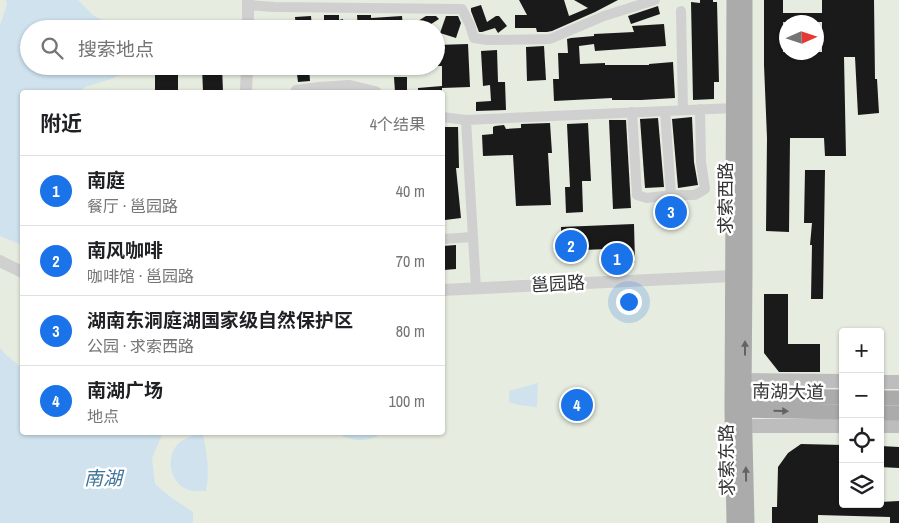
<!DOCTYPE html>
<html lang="zh">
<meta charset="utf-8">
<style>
:root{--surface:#fff;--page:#f6f6f6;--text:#202124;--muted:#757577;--line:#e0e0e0;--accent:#1a73e8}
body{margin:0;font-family:"Archivo Narrow","Noto Sans SC",sans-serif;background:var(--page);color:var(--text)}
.controls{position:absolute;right:15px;bottom:15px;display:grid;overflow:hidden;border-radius:5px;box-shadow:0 1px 4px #0004}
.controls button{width:45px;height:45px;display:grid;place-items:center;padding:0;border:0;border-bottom:1px solid var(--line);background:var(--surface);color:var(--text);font:25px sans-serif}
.compass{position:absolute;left:779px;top:15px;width:45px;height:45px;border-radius:50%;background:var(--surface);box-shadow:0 1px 4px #0004;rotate:87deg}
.you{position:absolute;left:628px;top:301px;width:18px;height:18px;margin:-12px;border:4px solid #fff;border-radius:50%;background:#1a73e8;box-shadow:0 0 0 8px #1a73e833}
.badge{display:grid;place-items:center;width:32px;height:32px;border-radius:50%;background:var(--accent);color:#fff;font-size:16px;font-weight:700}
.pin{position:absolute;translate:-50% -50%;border:2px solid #fff;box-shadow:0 1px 5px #0006}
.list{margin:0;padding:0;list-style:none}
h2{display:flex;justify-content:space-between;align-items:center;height:65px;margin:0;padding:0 20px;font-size:21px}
h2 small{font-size:16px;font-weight:400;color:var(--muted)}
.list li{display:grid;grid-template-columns:32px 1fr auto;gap:15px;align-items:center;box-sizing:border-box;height:70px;padding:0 20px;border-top:1px solid var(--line)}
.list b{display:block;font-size:19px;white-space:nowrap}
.list p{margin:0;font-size:16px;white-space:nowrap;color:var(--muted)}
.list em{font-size:16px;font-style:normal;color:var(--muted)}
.icon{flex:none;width:28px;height:28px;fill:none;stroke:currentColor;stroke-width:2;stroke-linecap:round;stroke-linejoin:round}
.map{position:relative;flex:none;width:899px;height:523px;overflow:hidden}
.search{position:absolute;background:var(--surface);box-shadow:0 1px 4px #0004;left:20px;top:20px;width:425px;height:55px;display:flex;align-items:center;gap:12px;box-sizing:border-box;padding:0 18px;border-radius:28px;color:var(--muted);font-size:19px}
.panel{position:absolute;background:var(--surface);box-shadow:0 1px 4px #0004;left:20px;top:90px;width:425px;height:345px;border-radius:5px}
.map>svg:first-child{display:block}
.green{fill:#e6ecdf;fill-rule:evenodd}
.water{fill:#cfe2ee}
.building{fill:#1a1a1a;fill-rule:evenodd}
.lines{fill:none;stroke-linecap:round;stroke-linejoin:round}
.minor{stroke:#d0d0d0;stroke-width:10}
.tertiary{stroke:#d0d0d0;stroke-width:12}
.secondary{stroke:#bdbdbd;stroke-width:14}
.primary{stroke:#ababab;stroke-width:15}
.oneway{fill:#636363}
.labels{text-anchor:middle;stroke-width:5;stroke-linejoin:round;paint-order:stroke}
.street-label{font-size:18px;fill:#333;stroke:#fff}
.water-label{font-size:19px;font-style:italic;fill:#3f7597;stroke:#fff}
</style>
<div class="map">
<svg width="899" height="523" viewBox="0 0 899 523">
<rect width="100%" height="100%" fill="#fff"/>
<!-- green -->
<path class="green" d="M0,0H899V523H0ZM786,22H816V52H786ZM29,29H436V66H29ZM22,92H442V432H22ZM843,332H880V504H843Z"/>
<!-- water -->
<g class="water">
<path d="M6,0H78L94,16L110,24L115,29H29V66H125L124,73L111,79L85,87L80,92H22V245L0,236V25L7,5Z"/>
<path d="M0,348L5,354L22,368V432L167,433L162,435L152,458L155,484L173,499L193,512V523H0Z"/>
<path d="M538,383L537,407L518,405L509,402V391Z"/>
<path d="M337,433L382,432V433C367,443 353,442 337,433Z"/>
<path d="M194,435H203C207,454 210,472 206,491C199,491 193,492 186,489C169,481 165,455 180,442C184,439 189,437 194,435Z"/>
</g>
<!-- building -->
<g class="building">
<path d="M519,0H564L569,16L588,8L574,0H618L595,12L552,31L547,32H537L536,28H515V15H527Z"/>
<path d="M700,0H713V2H717L719,82H714V99L693,100L691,2L700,3Z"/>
<path d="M764,0H783V13H822V0H874L875,79H877L879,113L858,115L855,57H844L846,156H825L824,138H790L789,232L766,231L767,138L764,65ZM783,22H822V52H783Z"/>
<path d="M481,5L487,22L496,16H499L507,26L498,33L495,28L482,32H479L471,11V8Z"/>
<path d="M658,6L660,14L631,24L628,16Z"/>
<path d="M324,15H339V20L343,19L344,29H324Z"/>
<path d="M357,15H371V18L402,16L403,29H358Z"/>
<path d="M311,16L312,29H296L295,17Z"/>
<path d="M426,16H436L439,19L425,28L418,21Z"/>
<path d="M446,16H458L461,23L456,38L440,33Z"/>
<path d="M664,24L666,46L595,51L594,44L579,46L580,64L605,63V65H649V64L673,62L675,98L641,100H612V98L554,101L553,79H559L558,53H568L567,39L571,38L594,36V34L634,32L632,26Z"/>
<path d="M468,44L470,87L442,88V66H436V45Z"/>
<path d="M544,46L546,80L527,81L526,47Z"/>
<path d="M497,50L498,82H505L506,110L476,111V102L491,101L490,85L483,86L481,51Z"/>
<rect x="155" y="66" width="23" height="26"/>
<path d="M202,66H222L223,92H203Z"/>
<path d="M296,66H309L310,81L298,82Z"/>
<path d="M394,77H407V92H395Z"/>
<path d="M442,86V92H418V88Z"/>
<path d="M692,117L694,162L698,185L678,188L672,119Z"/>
<path d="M658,118L664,187L645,188L640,119Z"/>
<path d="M609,120H626L631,208L613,209Z"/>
<path d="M550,123L552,153H548L551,205L516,206L513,155L483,156L482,135L493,134V127L495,126L504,125L506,129L521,128V124Z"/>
<path d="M588,123L591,181H582L583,212L566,213L565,187H570L567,124Z"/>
<path d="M442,127H458L459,168H456L461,218L445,220L442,191Z"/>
<path d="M805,170H825L823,299H811L812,245H810L812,223H804Z"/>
<path d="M634,224L635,263H626L620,267L611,266L607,260V249L583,250V255L562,256L561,227Z"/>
<path d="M456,245V269L444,270L443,246Z"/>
<path d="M764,294H788V344H820V372H779L764,353Z"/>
<path d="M801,444L843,445V504H880V502L899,501V523H890V517L818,515V523H772V507H777L778,467L788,453Z"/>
<path d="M880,446L899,447V468L880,467Z"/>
</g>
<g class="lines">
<!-- minor -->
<g class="minor">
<path d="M248,5L274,7L462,9L470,25L474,38L487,40L550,39L604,16L655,0"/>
<path d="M681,11L683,110"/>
<path d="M295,92L296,90L319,87L350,85L375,91L377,92"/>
<path d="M665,111L671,195"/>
<path d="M632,112L637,195L647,198L671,195H695L705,189L701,162L700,109"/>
<path d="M442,117L466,120"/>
<path d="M442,239L473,237"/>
<path d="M476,288L466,120L734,108"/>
</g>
<!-- tertiary -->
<g class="tertiary">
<path d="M248,29V0"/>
<path d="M246,92L247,66"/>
<path d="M0,261L22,272"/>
<path d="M442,290L733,276"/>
</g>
<!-- secondary -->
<g class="secondary">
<path d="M744,380L843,381"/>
<path d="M880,382H899"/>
<path d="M745,426H843"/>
<path d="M880,426H899"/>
</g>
<!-- primary -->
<g class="primary">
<path d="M734,0L732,410L734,523"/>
<path d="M745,0V273L744,396L747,523"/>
<path d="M734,396L843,397"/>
<path d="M880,398H899"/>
<path d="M736,410L843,412"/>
<path d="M880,413H899"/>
</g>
</g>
<!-- one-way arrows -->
<defs><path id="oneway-solid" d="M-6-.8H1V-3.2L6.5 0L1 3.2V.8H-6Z" transform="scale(1.25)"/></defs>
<g class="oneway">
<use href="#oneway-solid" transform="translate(745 348) rotate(-90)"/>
<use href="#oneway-solid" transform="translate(781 411) rotate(1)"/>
<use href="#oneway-solid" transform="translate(746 474) rotate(-91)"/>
</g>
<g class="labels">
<!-- street labels -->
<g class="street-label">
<text transform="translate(726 198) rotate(-90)" y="6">求索西路</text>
<text transform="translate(558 284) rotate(-3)" y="6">邕园路</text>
<text transform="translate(788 392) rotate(1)" y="6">南湖大道</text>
<text transform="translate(727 460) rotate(-91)" y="6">求索东路</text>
</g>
<!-- water labels -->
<g class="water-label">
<text x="103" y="485">南湖</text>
</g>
</g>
</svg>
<div class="controls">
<button>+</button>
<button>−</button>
<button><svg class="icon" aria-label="locate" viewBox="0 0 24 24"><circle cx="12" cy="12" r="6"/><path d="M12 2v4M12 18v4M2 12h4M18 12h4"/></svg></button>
<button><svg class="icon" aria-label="layers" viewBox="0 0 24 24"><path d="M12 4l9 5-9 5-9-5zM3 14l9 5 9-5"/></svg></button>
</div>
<svg class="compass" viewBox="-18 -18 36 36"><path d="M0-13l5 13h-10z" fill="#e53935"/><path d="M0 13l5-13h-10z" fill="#757577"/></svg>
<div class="you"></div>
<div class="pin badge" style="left:617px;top:259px">1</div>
<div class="pin badge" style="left:571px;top:246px">2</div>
<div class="pin badge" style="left:671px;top:212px">3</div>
<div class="pin badge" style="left:577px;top:405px">4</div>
<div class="search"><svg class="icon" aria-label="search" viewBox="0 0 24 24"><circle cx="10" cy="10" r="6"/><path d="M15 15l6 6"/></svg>搜索地点</div>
<section class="panel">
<h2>附近<small>4个结果</small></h2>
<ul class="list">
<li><span class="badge">1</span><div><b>南庭</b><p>餐厅 · 邕园路</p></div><em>40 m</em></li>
<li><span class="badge">2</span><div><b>南风咖啡</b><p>咖啡馆 · 邕园路</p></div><em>70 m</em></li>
<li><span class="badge">3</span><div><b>湖南东洞庭湖国家级自然保护区</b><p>公园 · 求索西路</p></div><em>80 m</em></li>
<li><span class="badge">4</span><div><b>南湖广场</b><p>地点</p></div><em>100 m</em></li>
</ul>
</section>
</div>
